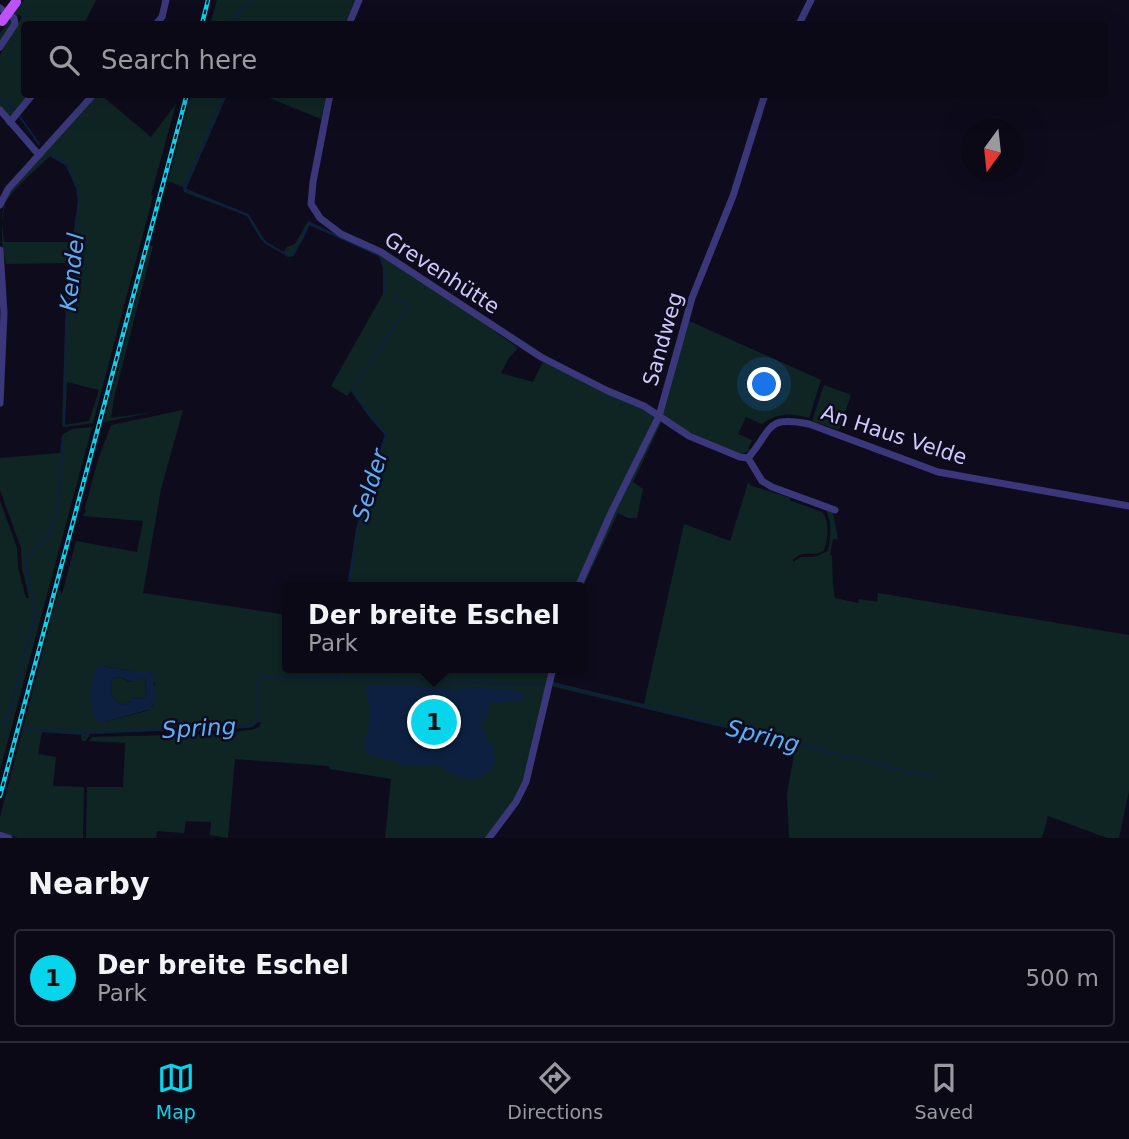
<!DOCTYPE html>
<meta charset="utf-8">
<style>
:root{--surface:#0a0915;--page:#13121e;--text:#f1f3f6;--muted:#999aa0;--line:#2a2a34;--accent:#07d5eb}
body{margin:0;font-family:"DejaVu Sans",sans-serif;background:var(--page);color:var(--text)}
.compass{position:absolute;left:961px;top:119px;width:63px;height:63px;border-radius:50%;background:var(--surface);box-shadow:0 7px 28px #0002;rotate:195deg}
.you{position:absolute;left:765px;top:385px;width:24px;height:24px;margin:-18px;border:5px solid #fff;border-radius:50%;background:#1a73e8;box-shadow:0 0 0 10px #1a73e833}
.badge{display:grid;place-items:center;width:46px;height:46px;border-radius:50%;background:var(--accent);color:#111;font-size:23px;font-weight:700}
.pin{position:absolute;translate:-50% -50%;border:4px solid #fff;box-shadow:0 2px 7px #0006}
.popup{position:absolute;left:282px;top:582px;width:304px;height:91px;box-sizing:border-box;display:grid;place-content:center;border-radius:7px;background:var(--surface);filter:drop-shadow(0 2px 5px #0005);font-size:23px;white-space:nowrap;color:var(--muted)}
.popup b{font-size:26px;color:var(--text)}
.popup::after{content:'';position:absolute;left:50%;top:100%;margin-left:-14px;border:14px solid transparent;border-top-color:var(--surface)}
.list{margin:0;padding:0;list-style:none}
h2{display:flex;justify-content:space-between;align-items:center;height:91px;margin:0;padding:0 28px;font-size:30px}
h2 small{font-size:23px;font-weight:400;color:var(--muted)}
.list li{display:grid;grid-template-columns:46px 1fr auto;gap:21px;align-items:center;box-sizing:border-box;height:98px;margin:0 14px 14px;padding:0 14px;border:2px solid var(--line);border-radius:7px}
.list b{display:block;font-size:26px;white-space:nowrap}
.list p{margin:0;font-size:23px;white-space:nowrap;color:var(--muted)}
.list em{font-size:23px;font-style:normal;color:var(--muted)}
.icon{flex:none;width:38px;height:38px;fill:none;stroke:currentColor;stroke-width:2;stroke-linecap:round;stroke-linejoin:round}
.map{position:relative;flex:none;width:1129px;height:838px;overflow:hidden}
.search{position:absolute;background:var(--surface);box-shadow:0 7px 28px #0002;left:21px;right:21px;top:21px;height:77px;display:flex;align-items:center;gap:18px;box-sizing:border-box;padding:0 24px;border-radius:7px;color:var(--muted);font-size:26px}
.sheet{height:203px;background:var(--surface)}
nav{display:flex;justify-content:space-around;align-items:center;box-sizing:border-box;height:98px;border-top:2px solid var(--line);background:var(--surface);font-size:19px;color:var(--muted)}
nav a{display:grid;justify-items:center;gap:4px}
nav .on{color:var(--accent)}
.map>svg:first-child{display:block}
.green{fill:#0f2524;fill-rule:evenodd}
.water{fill:#0d203f;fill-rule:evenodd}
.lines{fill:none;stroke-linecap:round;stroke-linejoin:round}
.stream{stroke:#0d203f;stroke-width:2}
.street{stroke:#3a387a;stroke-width:7}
.rail-casing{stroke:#07d5eb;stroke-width:4.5}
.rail{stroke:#0e0c1c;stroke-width:2;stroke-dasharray:5;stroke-linecap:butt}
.primary-bridge{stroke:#bb52fa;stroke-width:10}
.labels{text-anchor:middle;stroke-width:5;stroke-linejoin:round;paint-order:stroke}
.street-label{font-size:21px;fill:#cec8fd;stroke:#0e0c1c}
.water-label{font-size:23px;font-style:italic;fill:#59b0fa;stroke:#0e0c1c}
</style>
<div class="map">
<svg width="1129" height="838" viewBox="0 0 1129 838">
<rect width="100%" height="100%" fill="#0e0c1c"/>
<!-- green -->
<g class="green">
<path d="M24,0H96L84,24H24V94L29,95L9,117L0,107V55L22,17L19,15L13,16L12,25L0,43V33Z"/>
<path d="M217,0H355L345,24H210Z"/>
<path d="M97,95H101L151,137L176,104L151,195L153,196L93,423L65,427L62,426L66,291L69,263L6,264C0,239 0,213 10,190ZM50,156L66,166L76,188L78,202L72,242H4C3,232 1,220 3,209C6,194 39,167 50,156ZM67,382L99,390L89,421L65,425Z"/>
<path d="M191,95H227L186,189L249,215L266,242L284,252L287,247L295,244L308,221L378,254L451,300L518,348L509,358L501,373L533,382L543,362L645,409L656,419L575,587H347L356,530L385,435L370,418L351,391L347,396L331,386L383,294V264L379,256L309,225L293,256L288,257L262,240L247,216L184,192L183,187L168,181Z"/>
<path d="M262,95H326L321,119Z"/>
<path d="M150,246H153L114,398L111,418L154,412L104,422Z"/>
<path d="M687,320L821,380L809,418C791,413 778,412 762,424L746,417L738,434L752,440L748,449L751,450L742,454L687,431L662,415Z"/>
<path d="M824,385L851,395L839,430L812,421Z"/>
<path d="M183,410L161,489L143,593L287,615V668H552L524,781L517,796L487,838H385L391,779L330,769L329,766L235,759L228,838L210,835L211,822L186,821L184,833L157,831L156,838H86L87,787H123L125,743L89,741L92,737L216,734L251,730L259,727L261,722H258L253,727L247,728L215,730L158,731L90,734L86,741H82L81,735L42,732L38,754L56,757L53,786L84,787L83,838H18L0,831V817L59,589L62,594L76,541L137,552L143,521L82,516L86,512L85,508L98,460L111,425ZM101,666L133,671L155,683L153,706L147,711L107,721L95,672Z"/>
<path d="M659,421H662L633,482L643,489L637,518H628L618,513L581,591L583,579Z"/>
<path d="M92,427L11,729L0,770V501L17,548L18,568L26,598H29L22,567L21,548L0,490V458L60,453L62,435L72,429Z"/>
<path d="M748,483L751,484L749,485L791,498L789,500L822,512C830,522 828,538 824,550C813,559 805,548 793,560V562L801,557H814L828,551C831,537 832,523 826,510L833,512L838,539H833L830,555L832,556L833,587L835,598L858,603L859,599L877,602L878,593L1129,635V791L1119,838H1107L1048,816L1042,838H789L787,793L796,745L551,686L553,682L644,704L684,524L730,541Z"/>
<path d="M118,677L131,682L145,678L147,695L146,697L139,699L133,698L130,702L123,705C111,700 108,690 112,679Z"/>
</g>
<!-- water -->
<g class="water">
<path d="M101,666L133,671L151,672C156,683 157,699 151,709L107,721H97C87,708 89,683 97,668ZM118,677L133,682L145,678L147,695L146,697L139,699L132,698L130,702L123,705C111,700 108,690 112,679Z"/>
<path d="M369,685H399L456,689L477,687L521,691L524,692L525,697L521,701L491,703L488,709L487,718L482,722C482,737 491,740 494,752C496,761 495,766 488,772C471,787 454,775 438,765L427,766H404L393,760L384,759L366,753C363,742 367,734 369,723C371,711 368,699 365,687Z"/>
</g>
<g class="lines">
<!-- stream -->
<g class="stream">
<path d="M231,24L242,8L251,0"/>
<path d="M225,94L184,189L248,215L261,238L266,243L289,256L293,255L303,237L309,223L380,256L385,271L384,291L386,293"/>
<path d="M0,98L13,110"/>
<path d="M20,117L39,144"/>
<path d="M50,155L67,164L77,186L79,200L68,298L64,400"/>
<path d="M64,424V406"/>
<path d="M349,587L357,529L386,434L371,416L352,389L409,306L392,296"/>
<path d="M337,677L338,668"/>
<path d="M554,684L931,777"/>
<path d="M0,722L5,723L10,709L33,624C38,601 27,583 26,560C31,547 46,543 51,531C60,511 61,465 63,441"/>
<path d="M23,730L80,733L159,729L216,730L253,725L258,717V681L265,676L543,685"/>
</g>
<!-- street -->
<g class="street">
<path d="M0,8L14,18L15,24L0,47"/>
<path d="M156,24L162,17L166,0"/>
<path d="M349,24L359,0"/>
<path d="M799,24L811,0"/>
<path d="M330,94L313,182L311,204L320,218L341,234L381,252L541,357L608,391L644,406L689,436L740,457L748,458C773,430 764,415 809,424L938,472L1129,506"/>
<path d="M0,110L39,155"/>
<path d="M10,122L33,94"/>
<path d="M0,205L8,189L94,94"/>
<path d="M0,250L4,313L0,403"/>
<path d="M748,458L762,481L772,487L835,510"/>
<path d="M578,587L612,511L659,416L692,298L733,196L765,94"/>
<path d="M0,835L9,838"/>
<path d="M489,838L516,802L526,782L553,668"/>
</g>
<!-- rail casing -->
<g class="rail-casing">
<g id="rail">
<path d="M202,24L208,0"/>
<path d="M0,796L187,94"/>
</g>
</g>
<!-- rail -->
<use href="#rail" class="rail"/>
<!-- primary-bridge -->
<path class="primary-bridge" d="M2,21L16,2"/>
</g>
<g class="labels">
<!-- street labels -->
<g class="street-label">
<text transform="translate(442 273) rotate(33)" y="7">Grevenhütte</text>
<text transform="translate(663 339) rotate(-74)" y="7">Sandweg</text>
<text transform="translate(894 435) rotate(18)" y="7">An Haus Velde</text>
</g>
<!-- water labels -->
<g class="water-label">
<text transform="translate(72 272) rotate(-84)" y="8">Kendel</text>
<text transform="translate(370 485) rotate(-73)" y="8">Selder</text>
<text transform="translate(199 728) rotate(-3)" y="8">Spring</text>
<text transform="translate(763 736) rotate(14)" y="8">Spring</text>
</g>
</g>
</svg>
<svg class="compass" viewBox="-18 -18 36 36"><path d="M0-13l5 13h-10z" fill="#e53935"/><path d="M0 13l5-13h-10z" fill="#999aa0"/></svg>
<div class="you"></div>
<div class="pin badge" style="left:434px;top:722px">1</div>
<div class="popup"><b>Der breite Eschel</b>Park</div>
<div class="search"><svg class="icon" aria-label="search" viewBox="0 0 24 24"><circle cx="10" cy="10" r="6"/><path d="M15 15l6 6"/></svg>Search here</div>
</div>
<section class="sheet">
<h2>Nearby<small></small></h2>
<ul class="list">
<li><span class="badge">1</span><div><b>Der breite Eschel</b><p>Park</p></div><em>500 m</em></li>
</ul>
</section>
<nav>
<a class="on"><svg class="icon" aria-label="map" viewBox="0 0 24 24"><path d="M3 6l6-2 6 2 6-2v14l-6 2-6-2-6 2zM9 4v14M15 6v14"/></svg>Map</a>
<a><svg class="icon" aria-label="directions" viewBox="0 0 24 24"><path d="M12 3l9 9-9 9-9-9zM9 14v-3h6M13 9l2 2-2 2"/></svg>Directions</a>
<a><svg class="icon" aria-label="saved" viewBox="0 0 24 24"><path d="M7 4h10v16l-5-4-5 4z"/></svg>Saved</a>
</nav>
